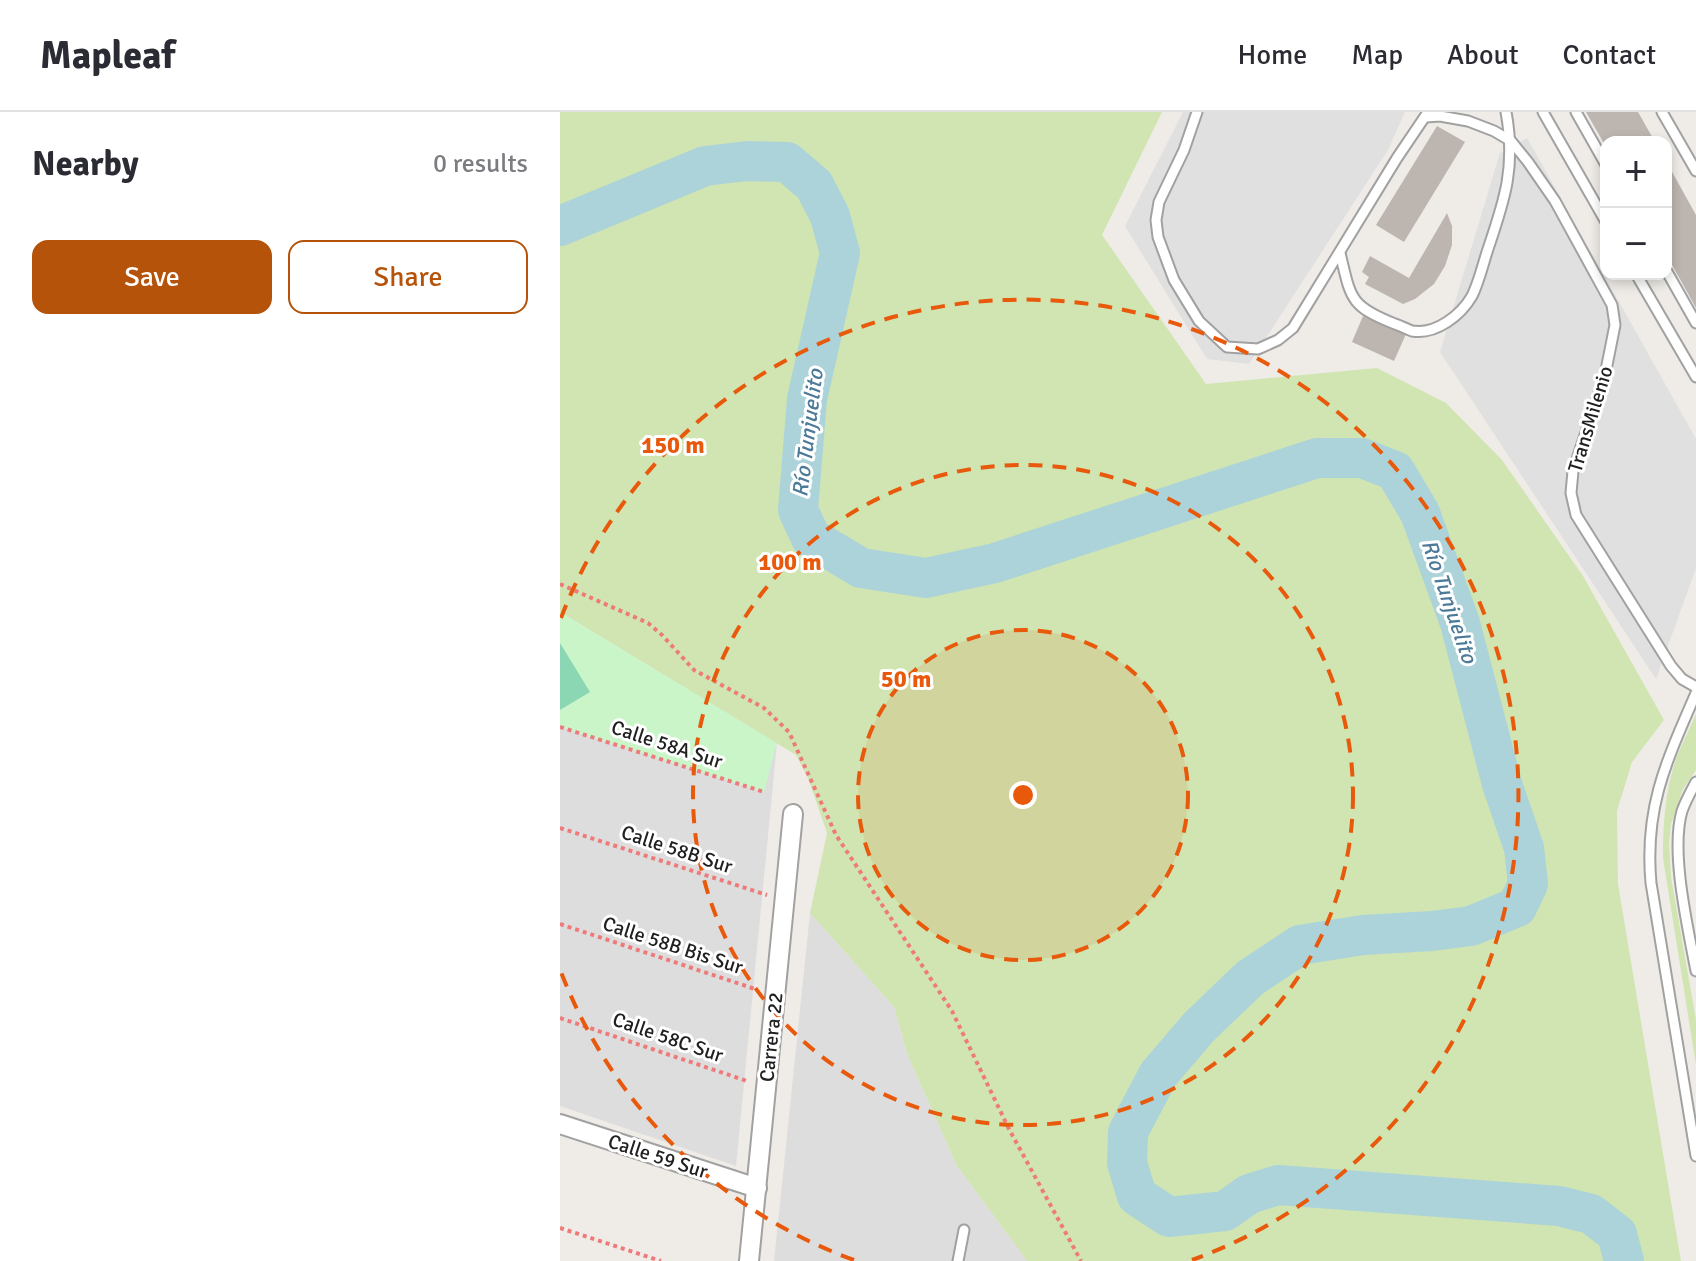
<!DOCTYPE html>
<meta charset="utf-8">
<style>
:root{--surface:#fff;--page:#f2f2f3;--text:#2b2b33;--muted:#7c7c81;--line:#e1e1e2;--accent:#b45309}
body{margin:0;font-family:Signika,sans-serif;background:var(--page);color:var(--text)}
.controls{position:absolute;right:24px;top:24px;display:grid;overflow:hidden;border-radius:16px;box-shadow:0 4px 12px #0003}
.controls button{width:72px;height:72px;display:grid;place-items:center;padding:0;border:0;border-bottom:2px solid var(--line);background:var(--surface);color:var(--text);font:40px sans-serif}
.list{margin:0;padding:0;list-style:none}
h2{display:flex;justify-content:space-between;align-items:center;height:104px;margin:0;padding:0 32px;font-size:34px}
h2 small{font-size:26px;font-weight:400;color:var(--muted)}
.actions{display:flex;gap:16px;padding:24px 32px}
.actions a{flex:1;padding:18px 0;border:2px solid var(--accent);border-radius:16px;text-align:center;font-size:28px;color:var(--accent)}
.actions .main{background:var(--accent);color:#fff}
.map{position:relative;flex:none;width:1136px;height:1149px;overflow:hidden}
header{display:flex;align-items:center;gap:48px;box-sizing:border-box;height:112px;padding:0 40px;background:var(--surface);border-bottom:2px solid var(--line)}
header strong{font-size:38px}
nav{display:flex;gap:44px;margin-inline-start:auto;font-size:28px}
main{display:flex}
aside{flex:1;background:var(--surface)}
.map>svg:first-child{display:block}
.residential{fill:#dedddd}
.grass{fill:#d0e5b2}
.park{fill:#c9f5c9}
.pitch{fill:#8cd7b3}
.parking{fill:#e0e0e0}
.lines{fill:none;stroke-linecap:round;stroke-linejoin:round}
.river{stroke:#acd3d9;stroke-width:40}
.building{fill:#bdb5b0}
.lane-casing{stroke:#a1a1a1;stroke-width:13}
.street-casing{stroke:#a1a1a1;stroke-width:22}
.path{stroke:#ee7b7a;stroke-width:4;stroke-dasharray:4 4;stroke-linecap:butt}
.lane{stroke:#fff;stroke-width:9}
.street{stroke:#fff;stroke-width:18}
.ring{fill:none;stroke:#e8590c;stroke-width:4;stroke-dasharray:14 10}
.labels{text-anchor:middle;stroke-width:6;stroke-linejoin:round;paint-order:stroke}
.street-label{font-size:20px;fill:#202020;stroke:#fff}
.water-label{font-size:22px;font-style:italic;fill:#4d7a98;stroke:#fff}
.centre{fill:#e8590c;stroke:#fff;stroke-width:4}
.ring-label{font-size:24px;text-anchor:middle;font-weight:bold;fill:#e8590c;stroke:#fff;stroke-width:6;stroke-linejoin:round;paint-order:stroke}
</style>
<header>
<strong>Mapleaf</strong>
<nav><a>Home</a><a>Map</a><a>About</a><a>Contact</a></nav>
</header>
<main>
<aside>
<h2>Nearby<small>0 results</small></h2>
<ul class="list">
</ul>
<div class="actions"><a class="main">Save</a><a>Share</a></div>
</aside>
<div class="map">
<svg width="1136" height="1149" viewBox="0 0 1136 1149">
<rect width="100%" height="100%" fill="#efece7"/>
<!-- residential -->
<g class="residential">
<path d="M0,501L217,631L176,1054L0,994Z"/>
<path d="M250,801L334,895L348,944L397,1054L467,1149H214Z"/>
</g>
<!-- grass -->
<g class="grass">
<path d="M0,0H602L542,123L646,272L817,256L886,291L942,348L1023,464L1104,608L1072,650L1057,699L1058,772L1121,1149H467L397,1054L348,944L334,895L250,801L267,721L248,666L236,643L0,500Z"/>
<path d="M1136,602V658L1123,677L1111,712L1109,731L1111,765L1136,908V953L1103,746C1103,711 1105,677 1117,644C1123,630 1130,616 1136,602Z"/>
</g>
<!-- park -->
<path class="park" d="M0,500L217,631L204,680L0,615Z"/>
<!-- pitch -->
<path class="pitch" d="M0,531L30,580L0,598Z"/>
<!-- parking -->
<g class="parking">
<path d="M623,0H845L828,38L689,252L647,247L565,114Z"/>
<path d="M967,26L1136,327V456L1096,567L880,240L940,41Z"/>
</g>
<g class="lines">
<!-- river -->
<path class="river" d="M0,114L145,54L187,49L227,50L254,73L270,104L280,141L247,287L238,398L251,426L301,456L366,466L435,451L757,346H802L835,359L860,401L900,511L942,672L964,736L968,772L957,795L911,814L872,819L803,823L740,833L690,866L638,916L598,963L568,1020L567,1051L577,1084L609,1105L665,1099L689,1082L718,1073L999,1094L1031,1102L1057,1122L1064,1149"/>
</g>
<!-- building -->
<g class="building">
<path d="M1026,0H1078L1095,30H1046V35Z"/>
<path d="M877,14L905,30L844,130L816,113Z"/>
<path d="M1106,49L1136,103V196L1106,142Z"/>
<path d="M887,101L892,114V133L885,154L874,172L855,187L843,192L805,172L809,165L802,160L810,144L849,166Z"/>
<path d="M803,204L846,222L834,249L792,230Z"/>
</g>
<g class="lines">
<!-- lane casing -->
<g class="lane-casing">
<g id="lane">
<path d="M637,0L624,38L599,90L596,108L598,125L614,168L639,209L667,235L698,237L718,228L733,216L837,46L868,0"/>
<path d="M983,0L1046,110"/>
<path d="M1016,0L1046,53"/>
<path d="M1102,0L1136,59"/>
<path d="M866,5L880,4L908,9L934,19L951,29L968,50L995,89L1052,193L1055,213L1045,263L1013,359L1011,381L1016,403L1111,554L1122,567L1136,575"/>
<path d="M780,141C791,186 789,194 835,212C841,214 847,217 852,219C876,223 901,203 912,184C919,170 923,152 928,137C945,87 956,54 946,0"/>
<path d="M1106,158L1136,211"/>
<path d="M1076,162L1136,265"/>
<path d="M1136,581C1107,648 1084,695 1091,771L1136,1044"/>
<path d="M1136,670C1131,679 1126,688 1122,699C1110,740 1128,816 1136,859"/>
<path d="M398,1149L404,1118"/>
</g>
</g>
<!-- street casing -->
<g class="street-casing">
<g id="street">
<path d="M0,1012L197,1076"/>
<path d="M189,1149L233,702"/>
</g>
</g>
<!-- path -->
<g class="path">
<path d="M0,472L88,511L102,523L134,558L204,596L229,620L276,723L392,899L449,1017L521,1149"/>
<path d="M0,615L204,680"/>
<path d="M0,716L207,783"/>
<path d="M0,812L195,877"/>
<path d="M0,906L187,969"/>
<path d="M0,1116L101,1149"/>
</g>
<!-- lane -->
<use href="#lane" class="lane"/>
<!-- street -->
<use href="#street" class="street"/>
</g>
<!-- distance rings -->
<circle cx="463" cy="683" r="165" fill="#e8590c" fill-opacity=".12"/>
<g class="ring">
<circle cx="463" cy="683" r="165"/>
<circle cx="463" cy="683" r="330"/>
<path d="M294 1148A495 495 0 0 1 1 860M1 506A495 495 0 1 1 632 1148"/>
</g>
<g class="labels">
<!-- street labels -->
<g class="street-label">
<text transform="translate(1030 307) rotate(-73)" y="7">TransMilenio</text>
<text transform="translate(107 632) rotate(18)" y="7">Calle 58A Sur</text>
<text transform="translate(117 737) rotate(18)" y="7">Calle 58B Sur</text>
<text transform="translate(113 833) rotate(18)" y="7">Calle 58B Bis Sur</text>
<text transform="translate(108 925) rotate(19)" y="7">Calle 58C Sur</text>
<text transform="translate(211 925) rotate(-84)" y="7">Carrera 22</text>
<text transform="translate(98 1044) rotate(18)" y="7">Calle 59 Sur</text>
</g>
<!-- water labels -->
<g class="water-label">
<text transform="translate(247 321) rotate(-83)" y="8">Río Tunjuelito</text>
<text transform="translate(890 489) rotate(71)" y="8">Río Tunjuelito</text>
</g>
</g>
<circle cx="463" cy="683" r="12" class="centre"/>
<g class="ring-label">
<text x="113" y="341">150 m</text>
<text x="230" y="458">100 m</text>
<text x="346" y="575">50 m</text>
</g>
</svg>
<div class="controls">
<button>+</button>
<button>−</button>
</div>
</div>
</main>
